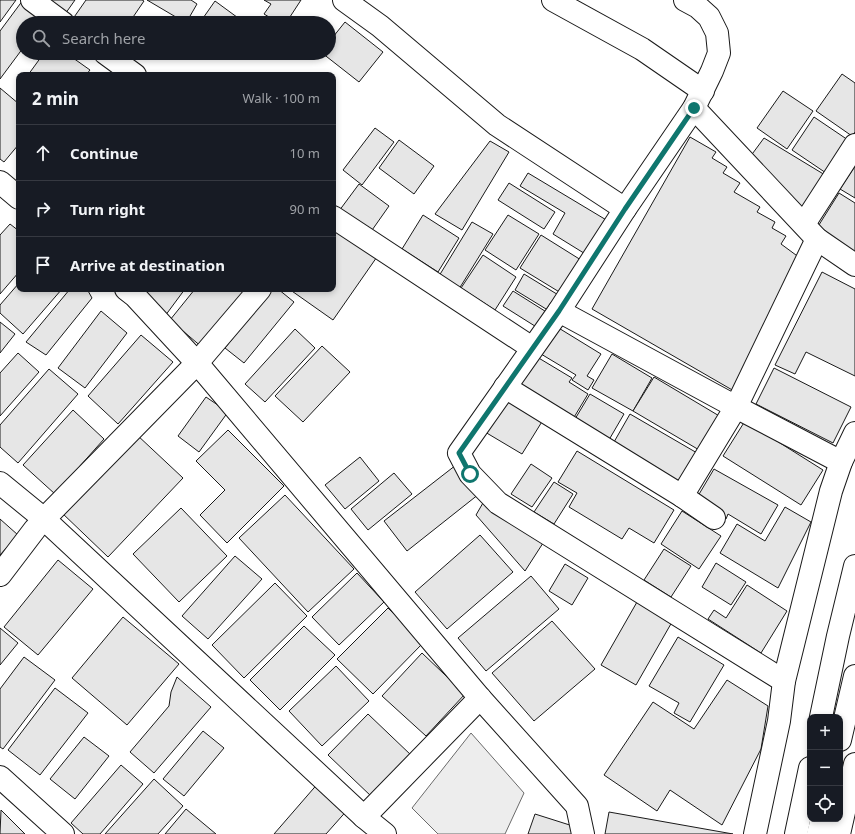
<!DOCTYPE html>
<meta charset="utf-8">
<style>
:root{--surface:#171b24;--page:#20242c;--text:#f1f3f6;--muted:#9ea1a6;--line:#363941}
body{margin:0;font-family:"Noto Sans",sans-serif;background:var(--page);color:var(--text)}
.controls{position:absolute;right:12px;bottom:12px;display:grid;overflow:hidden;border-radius:8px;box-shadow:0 2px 6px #0003}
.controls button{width:36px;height:36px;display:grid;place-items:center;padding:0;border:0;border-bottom:1px solid var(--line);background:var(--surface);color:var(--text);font:20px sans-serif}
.stop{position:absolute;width:12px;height:12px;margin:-9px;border:3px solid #0f766e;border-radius:50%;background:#fff}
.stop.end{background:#0f766e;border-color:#fff;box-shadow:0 1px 4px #0008}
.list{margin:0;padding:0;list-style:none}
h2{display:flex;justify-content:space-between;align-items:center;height:52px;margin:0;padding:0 16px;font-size:17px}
h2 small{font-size:13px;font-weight:400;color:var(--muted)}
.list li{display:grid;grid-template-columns:26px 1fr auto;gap:12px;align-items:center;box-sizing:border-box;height:56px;padding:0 16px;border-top:1px solid var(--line)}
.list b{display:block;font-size:15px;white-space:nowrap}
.list em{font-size:13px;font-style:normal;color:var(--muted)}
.icon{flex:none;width:22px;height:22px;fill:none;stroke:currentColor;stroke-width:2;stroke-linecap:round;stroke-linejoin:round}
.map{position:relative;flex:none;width:855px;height:834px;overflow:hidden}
.search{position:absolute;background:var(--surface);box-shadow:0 2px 6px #0003;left:16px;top:16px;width:320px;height:44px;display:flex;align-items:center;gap:10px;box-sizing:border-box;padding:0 14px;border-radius:22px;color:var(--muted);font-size:15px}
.panel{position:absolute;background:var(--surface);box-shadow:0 2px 6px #0003;left:16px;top:72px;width:320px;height:220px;border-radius:8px}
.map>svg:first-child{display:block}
.built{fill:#ededed;stroke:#6a6a6a}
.building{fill:#e6e6e6;stroke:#1a1a1a}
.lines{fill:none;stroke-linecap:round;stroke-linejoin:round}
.minor-casing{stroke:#1a1a1a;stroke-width:24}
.major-casing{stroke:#1a1a1a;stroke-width:24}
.minor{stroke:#fff;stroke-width:22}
.major{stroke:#fff;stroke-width:22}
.route{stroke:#0f766e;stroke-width:5}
</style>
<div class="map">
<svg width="855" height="834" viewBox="0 0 855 834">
<rect width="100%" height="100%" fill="#fff"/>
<!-- built -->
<path class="built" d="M471,733L524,793L505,834H438L412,808Z"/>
<!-- building -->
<g class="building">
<path d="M0,0H16L0,22Z"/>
<path d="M23,0L49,13L42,23H23V48L0,79V31Z"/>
<path d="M38,0H75L63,17Z"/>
<path d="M86,0H142L144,1L129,23H70Z"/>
<path d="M147,0H191L197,4L186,23Z"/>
<path d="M264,0H301L286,23H279L264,14L271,4Z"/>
<path d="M215,1L245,23H203L201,21Z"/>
<path d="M345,22L383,52L359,82L322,53H329V42Z"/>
<path d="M44,53H66L90,70L86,75H28Z"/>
<path d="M842,74L855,83V132L852,136L816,111Z"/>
<path d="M0,88L19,104V144L4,162L0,159Z"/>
<path d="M783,91L813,111L787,149L757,128Z"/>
<path d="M814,117L851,142L829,175L792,150Z"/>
<path d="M375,128L394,142L362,185L343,170Z"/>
<path d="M690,137L716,152L712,158L727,167L723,173L740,183L734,192L760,207L757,212L775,222L772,228L786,236L781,244L800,258L734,391L592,309Z"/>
<path d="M764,138L830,178L802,214L747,161Z"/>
<path d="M399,140L434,166L414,194L379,168Z"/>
<path d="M490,141L509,152L462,230L435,214Z"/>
<path d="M855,166V198L840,189Z"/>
<path d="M528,173L608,221L587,255L553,234L565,213L520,186Z"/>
<path d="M509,183L555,212L544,229L498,200Z"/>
<path d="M359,184L389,206L370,233L339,211Z"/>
<path d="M839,193L855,203V252L817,228Z"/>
<path d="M423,215L459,238L438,272L402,249Z"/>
<path d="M508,215L539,234L516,270L485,250Z"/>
<path d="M472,222L493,234L459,289L439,276Z"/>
<path d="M10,224L19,231V272L0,294V235Z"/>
<path d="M333,224L379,254L333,320L289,289H333Z"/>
<path d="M541,235L581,260L561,293L520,268Z"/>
<path d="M483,255L516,277L495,310L461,288Z"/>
<path d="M822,272L855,289V376L806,352L795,374L775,365Z"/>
<path d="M524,274L560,296L551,312L515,290Z"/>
<path d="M19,283V289H62L23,334L0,313V305Z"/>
<path d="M70,289H87L92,298L46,355L26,342Z"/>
<path d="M148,289H185L165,316L141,298Z"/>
<path d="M195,289H240L247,296L203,348L170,320Z"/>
<path d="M272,289H278L294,302L244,363L225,348Z"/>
<path d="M513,291L548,313L538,328L503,306Z"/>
<path d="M101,311L127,333L85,388L58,368Z"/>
<path d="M0,322L15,334L0,353Z"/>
<path d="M557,327L601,354L587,376L594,380L588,390L572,380L576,375L541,354Z"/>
<path d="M295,329L315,348L265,402L245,384Z"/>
<path d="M141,335L173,362L118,424L88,396Z"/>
<path d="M322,346L350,372L303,422L275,396Z"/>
<path d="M18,353L39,372L0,416V373Z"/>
<path d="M612,354L652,378L633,411L592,388Z"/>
<path d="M537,357L572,378L569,382L588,394L570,424L516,391Z"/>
<path d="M774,368L851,407L833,443L756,404Z"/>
<path d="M49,369L78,394L18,463L0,447V425Z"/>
<path d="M654,377L726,420L706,454L633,411Z"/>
<path d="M590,394L624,414L606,445L572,424Z"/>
<path d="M206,397L228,412L199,452L178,436Z"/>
<path d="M505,398L543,420L522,454L485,432Z"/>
<path d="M73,410L104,439L55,494L23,465Z"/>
<path d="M630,414L704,457L684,492L610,449Z"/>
<path d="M745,421L823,470L801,505L723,456Z"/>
<path d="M228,430L284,486L227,543L200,515L225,490L196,461Z"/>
<path d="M136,434L183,478L108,557L61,512Z"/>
<path d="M577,451L674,510L654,543L629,528L622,539L569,507L577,493L558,482Z"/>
<path d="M360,457L379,481L345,509L325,485Z"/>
<path d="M531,464L552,478L532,507L511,494Z"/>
<path d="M456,465L479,494L407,551L384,521Z"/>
<path d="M714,469L778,505L761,534L728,514L726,519L695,501Z"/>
<path d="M394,473L412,494L368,530L351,509Z"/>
<path d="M554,482L573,494L554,524L534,512Z"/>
<path d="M285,495L354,569L308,612L239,538Z"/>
<path d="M487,496L545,540L525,571L476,515Z"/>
<path d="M785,507L811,522L778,588L720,553L737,524L765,541Z"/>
<path d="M181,508L227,556L179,602L133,554Z"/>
<path d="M682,511L721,536L699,569L661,544Z"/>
<path d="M0,519L18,535L0,555Z"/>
<path d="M480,535L513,572L447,629L415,592Z"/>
<path d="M664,549L691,566L671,597L644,580Z"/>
<path d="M235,556L262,579L208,639L182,616Z"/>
<path d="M58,560L93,589L38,655L4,627Z"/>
<path d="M716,563L746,582L731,605L702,587Z"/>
<path d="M565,564L588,578L572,605L549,591Z"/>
<path d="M357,573L384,602L339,645L312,617Z"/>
<path d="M531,576L559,609L486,671L458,638Z"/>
<path d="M275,583L307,616L244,678L212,645Z"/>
<path d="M747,585L787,611L761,653L708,619L714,610L726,618Z"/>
<path d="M637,602L672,622L636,685L601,665Z"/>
<path d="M388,608L423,643L373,694L337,659Z"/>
<path d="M123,617L179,664L127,725L72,678Z"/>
<path d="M552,621L595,669L534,721L492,673Z"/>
<path d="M304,626L335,655L280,710L250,680Z"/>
<path d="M0,628L18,643L0,665Z"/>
<path d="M678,637L724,665L690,722L674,713L679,703L649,686Z"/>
<path d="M422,653L465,694L426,736L382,696Z"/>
<path d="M24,657L55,680L3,749L0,747V689Z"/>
<path d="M336,666L369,701L322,746L289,711Z"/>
<path d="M177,677L211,707L154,773L130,752L169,706L171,692Z"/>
<path d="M727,680L768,706L761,749L722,825L670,790L657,811L604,775L653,702L694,729Z"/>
<path d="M55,688L88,713L40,775L8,750Z"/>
<path d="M368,714L412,756L372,797L328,755Z"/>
<path d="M203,731L224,748L184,796L163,779Z"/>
<path d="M84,737L109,756L75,799L50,779Z"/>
<path d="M121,765L143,784L100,834H83L71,823Z"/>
<path d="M154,779L183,806L158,834H105Z"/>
<path d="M320,781L350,807L326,834H274Z"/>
<path d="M186,809L216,834H165Z"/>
<path d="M1,810L25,834H0Z"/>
<path d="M609,812L733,834H605Z"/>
<path d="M535,814L576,827L574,834H528Z"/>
</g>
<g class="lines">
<!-- minor casing -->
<g class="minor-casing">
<g id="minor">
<path d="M32,0L63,23"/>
<path d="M344,0L380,26L497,125L625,209"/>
<path d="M553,0L642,49L703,91"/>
<path d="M685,0L698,7L709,17L717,33L719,53L712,71L694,108L625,209L559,311L736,407L817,239"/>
<path d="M105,53L135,75"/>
<path d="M694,108L817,239L855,265"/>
<path d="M0,182L19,198"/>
<path d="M333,217L532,348"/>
<path d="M804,224L855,145"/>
<path d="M126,289L135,296L197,363L260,289"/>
<path d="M559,311L459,453L470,474L498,503L784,681"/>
<path d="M505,387L682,496L714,518"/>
<path d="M0,483L44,519L364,817L385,834"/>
<path d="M682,496L736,407L841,462"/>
<path d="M0,575L35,529L44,519L197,363L480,698L577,806L583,834"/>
<path d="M0,777L63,834"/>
<path d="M364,817L480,698"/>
<path d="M755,834L779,721L784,681L831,491L841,462L855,433"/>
<path d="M839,834L855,764"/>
</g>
</g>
<!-- major casing -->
<g class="major-casing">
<g id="major">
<path d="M821,717L838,636L855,566"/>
<path d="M840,740L855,676"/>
<path d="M796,834L810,768"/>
<path d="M818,834L822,819"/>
</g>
</g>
<!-- minor -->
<use href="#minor" class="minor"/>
<!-- major -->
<use href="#major" class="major"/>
</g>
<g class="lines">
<!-- route -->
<path class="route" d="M470,474L459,453L559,311L625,209L694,108"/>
</g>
</svg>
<div class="controls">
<button>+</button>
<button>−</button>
<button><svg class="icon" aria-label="locate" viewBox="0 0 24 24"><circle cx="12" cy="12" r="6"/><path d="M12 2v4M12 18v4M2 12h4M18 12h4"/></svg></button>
</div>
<div class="stop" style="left:470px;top:474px"></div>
<div class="stop end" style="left:694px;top:108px"></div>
<div class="search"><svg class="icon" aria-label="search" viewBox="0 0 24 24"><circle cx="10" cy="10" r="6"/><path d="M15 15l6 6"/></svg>Search here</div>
<section class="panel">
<h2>2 min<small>Walk · 100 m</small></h2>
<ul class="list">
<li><svg class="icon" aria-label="ahead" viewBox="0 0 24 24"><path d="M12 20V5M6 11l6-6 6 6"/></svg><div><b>Continue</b></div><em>10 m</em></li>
<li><svg class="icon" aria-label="right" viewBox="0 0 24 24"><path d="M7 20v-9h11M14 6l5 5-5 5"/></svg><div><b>Turn right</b></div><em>90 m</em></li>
<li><svg class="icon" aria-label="arrive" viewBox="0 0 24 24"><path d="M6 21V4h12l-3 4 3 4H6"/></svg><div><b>Arrive at destination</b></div></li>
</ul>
</section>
</div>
